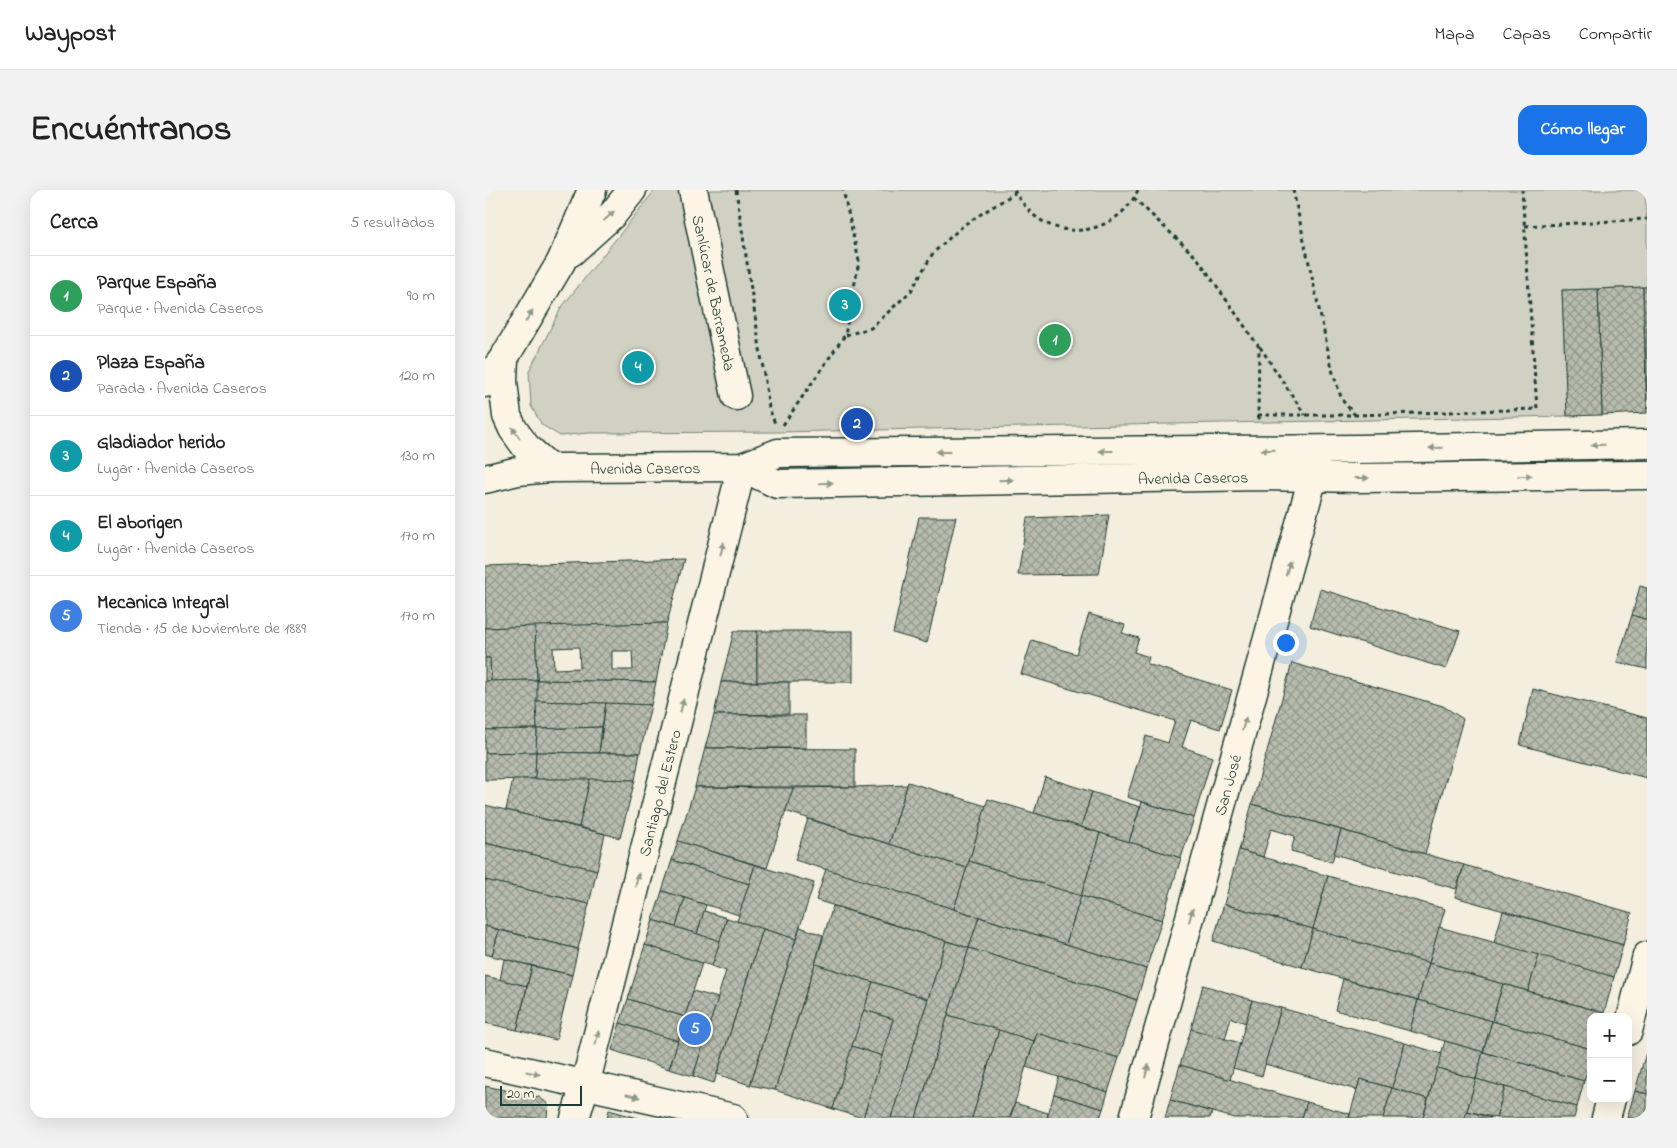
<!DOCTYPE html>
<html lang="es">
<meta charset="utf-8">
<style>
:root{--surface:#fff;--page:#f2f2f2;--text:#222;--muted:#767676;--line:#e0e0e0;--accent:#1a73e8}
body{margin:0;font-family:"Indie Flower",sans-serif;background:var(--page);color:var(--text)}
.controls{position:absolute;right:15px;bottom:15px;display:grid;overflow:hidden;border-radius:10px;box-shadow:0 5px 20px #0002}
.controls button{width:45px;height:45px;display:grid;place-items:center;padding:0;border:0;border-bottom:1px solid var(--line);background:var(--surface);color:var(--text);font:25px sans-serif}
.scale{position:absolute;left:15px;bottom:12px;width:82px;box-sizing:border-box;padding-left:5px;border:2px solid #1f3d34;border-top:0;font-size:14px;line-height:18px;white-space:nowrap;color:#1f3d34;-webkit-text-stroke:4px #fcf5e5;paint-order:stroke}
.you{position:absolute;left:800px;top:452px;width:18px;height:18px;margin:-12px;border:4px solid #fff;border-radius:50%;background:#1a73e8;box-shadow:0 0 0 8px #1a73e833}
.badge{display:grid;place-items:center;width:32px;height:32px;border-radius:50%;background:var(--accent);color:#fff;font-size:16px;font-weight:700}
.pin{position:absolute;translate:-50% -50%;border:2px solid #fff;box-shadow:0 1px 5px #0006}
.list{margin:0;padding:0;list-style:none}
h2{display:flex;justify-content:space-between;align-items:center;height:65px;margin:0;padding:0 20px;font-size:21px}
h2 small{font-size:16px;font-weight:400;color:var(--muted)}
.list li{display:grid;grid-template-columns:32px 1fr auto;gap:15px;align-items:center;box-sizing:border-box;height:80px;padding:0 20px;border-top:1px solid var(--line)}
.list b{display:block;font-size:19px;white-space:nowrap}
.list p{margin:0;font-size:16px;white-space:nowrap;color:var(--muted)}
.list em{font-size:16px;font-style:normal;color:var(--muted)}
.map{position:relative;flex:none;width:1162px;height:928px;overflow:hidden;border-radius:15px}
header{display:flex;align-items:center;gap:30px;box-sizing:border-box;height:70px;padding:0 25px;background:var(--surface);border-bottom:1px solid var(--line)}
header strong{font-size:24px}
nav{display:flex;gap:28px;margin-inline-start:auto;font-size:18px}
.intro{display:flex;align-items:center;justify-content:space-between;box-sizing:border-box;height:120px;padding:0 30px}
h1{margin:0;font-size:35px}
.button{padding:12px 22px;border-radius:15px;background:var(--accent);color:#fff;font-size:18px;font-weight:700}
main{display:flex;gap:30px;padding:0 30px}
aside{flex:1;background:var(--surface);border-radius:15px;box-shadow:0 5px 20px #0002}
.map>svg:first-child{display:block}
.park{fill:#d0d1c2;stroke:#78877b}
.building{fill:url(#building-cross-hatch);stroke:#1f3d34;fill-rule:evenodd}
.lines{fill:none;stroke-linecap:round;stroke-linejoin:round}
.minor-casing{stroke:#1f3d34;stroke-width:31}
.major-casing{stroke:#1f3d34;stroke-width:31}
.path{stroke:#1f3d34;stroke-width:3;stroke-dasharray:4 4;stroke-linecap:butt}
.minor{stroke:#fcf5e5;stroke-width:28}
.major{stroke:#fcf5e5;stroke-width:28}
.oneway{fill:#8e998c}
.labels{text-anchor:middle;stroke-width:4;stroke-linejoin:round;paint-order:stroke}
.street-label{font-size:16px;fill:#1f3d34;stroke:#fcf5e5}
</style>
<header>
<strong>Waypost</strong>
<nav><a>Mapa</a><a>Capas</a><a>Compartir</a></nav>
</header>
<div class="intro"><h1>Encuéntranos</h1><a class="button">Cómo llegar</a></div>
<main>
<aside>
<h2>Cerca<small>5 resultados</small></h2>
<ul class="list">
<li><span class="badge" style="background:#2e9e5b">1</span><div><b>Parque España</b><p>Parque · Avenida Caseros</p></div><em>90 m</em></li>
<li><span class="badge" style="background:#1a4fb4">2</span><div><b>Plaza España</b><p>Parada · Avenida Caseros</p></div><em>120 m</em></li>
<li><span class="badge" style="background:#0f9aa8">3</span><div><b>Gladiador herido</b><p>Lugar · Avenida Caseros</p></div><em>130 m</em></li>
<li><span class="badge" style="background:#0f9aa8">4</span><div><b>El aborigen</b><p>Lugar · Avenida Caseros</p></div><em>170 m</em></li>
<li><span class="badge" style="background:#3f7fe0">5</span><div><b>Mecanica Integral</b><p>Tienda · 15 de Noviembre de 1889</p></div><em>170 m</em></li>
</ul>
</aside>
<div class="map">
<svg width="1162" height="928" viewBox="0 0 1162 928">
<defs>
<pattern id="building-cross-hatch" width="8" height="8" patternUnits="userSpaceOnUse" patternTransform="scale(1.25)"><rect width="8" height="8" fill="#b8bcae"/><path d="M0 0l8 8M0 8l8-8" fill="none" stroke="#959a8e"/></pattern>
</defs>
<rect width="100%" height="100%" fill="#f3eede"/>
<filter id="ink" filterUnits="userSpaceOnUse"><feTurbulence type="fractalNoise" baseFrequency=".02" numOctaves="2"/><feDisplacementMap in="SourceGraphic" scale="10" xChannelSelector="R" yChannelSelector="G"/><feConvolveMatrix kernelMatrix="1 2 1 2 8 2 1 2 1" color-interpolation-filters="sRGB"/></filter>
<g filter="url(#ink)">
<!-- park -->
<path class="park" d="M170,0H1160L1162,32V97L1077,100L1082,226L293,242L103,243L75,246L57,235L46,216L44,181L76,118Z"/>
<!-- building -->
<g class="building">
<path d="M1158,97L1162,223L1117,225L1113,99Z"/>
<path d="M1158,97H1162V219Z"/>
<path d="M1113,99L1117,225L1082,226L1077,100Z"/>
<path d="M624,325L614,384L533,385L542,328Z"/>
<path d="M434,327H471L442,453L408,443Z"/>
<path d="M199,369L182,433L0,438V376Z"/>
<path d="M1155,396L1162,398V430L1147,425Z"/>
<path d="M835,399L975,441L961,479L825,436Z"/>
<path d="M604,424L640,435L637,443L654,448L649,462L664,467L662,474L747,500L735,539L706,530L697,557L727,567L709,628L642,607L661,546L683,553L690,531L536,484L547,450L591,464Z"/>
<path d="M1147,425L1162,430V479L1132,472Z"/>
<path d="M182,433L171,492L52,490L50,436ZM94,457L95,478L69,479L68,458ZM127,461H147L148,480H127Z"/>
<path d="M50,436L52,490L6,491L5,468H0V438Z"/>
<path d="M249,441H272V492H236Z"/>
<rect x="272" y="441" width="96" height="51"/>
<path d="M0,468H5L6,491H0Z"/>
<path d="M807,473L958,516L978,529L940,664L767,614Z"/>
<path d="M52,490L171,492L166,515L51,511Z"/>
<path d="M52,490V539L0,540V491Z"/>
<path d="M236,492H304V524L229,525Z"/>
<path d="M1048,499L1162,528V588L1035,555Z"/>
<path d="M51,511L121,513L117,537L52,539Z"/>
<path d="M121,513L166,515L155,563H114Z"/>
<path d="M229,525H321V558H220Z"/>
<path d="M117,537L114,563L51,562L52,539Z"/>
<path d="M52,539L51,562L0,563V540Z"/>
<path d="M220,558L370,559V597H210Z"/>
<path d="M51,562L50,589L0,590V563Z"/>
<path d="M51,562L114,563H155L150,590L50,589Z"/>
<path d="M560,587L607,602L596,637L549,623Z"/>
<path d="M28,589H105L94,637L21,620Z"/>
<path d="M105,589L150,590L135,648L94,637Z"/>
<path d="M423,592L501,616L482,678L404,654Z"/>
<path d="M422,595L404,654L300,621L308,598L370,597Z"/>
<path d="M210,597L308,598L282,678L193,651Z"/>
<path d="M607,602L655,617L644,652L596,637Z"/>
<path d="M503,609L615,643L596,706L484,671Z"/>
<path d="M657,612L709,628L696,668L644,652Z"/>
<path d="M767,614L856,640L847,672L806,661L810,646L786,639L778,667L754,660Z"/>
<path d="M0,615L120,644L112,680L0,653Z"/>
<path d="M323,629L482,678L469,719L310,670Z"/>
<path d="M856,640L979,675L971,699L849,664Z"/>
<path d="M615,643L696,668L677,730L596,706Z"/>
<path d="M193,651L270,675L264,694L187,670Z"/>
<path d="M0,653L112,680L104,714L0,690Z"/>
<path d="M754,660L843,686L828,739L739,714Z"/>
<path d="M187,670L264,694L254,725L177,701Z"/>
<path d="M484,671L596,706L581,754L469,719Z"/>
<path d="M270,675L329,693L311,749L252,731Z"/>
<path d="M979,675L1147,723L1138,755L970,707Z"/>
<path d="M341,679L494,727L484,758L331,710Z"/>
<path d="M843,686L960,719L944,773L828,739Z"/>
<path d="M0,690L104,714L93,759L0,736Z"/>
<path d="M177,701L200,708L191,737L168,730Z"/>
<path d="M596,706L677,730L661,779L581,754Z"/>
<path d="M200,708L221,715L212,744L191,737Z"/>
<path d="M739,714L828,739L817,777L728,751Z"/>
<path d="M348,716L461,751L443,809L330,774Z"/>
<path d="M219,721L242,728L235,751L212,744Z"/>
<path d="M1018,721L1138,755L1129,787L1009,753Z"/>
<path d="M494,727L661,779L652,810L484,758Z"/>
<path d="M242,728L278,739L229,893L208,886L241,781L227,776Z"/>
<path d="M168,730L235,751L227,776L160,755Z"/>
<path d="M0,736L14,740L7,766L0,764Z"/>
<path d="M315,737L338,745L330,774L290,900L265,895Z"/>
<path d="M954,737L1054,765L1043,801L944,773Z"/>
<path d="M278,739L311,749L265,895L232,884Z"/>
<path d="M828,739L944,773L933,810L817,777Z"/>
<path d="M14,740L93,759L87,785L7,766Z"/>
<path d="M461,751L484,758L431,928H406Z"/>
<path d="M160,755L217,773L200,827L143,809Z"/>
<path d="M484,758L652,810L634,868L552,843L549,851L463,825Z"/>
<path d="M1054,765L1129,787L1119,823L1043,801Z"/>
<path d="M19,769L47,776L42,796L15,790Z"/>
<path d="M944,773L1018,794L1007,831L933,810Z"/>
<path d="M330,774L388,792L348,919L290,900Z"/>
<path d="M47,776L87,785L71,850L32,840Z"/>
<path d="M0,786L42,796L32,840L0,833Z"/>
<path d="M858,789L933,810L925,841L850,820Z"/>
<path d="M388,792L443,809L406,928H378L408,829L379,820Z"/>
<path d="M1018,794L1119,823L1118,827H1106V859L1007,831Z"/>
<path d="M718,795L767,810L761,833L746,828L740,849L706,839Z"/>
<path d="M208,801L233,808L208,886L184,879Z"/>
<path d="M143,809L200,827L193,851L135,833Z"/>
<path d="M767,810L796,818L777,886L748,878Z"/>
<path d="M933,810L1007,831L998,862L925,841Z"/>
<path d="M796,818L920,853L907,898L875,889L872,900L780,874Z"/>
<path d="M379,820L408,829L397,866L367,856Z"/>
<path d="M463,825L514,840L487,928H431Z"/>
<path d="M1007,831L1106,859V869L1099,891L998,862Z"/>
<path d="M135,833L193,851L184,879L127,860Z"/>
<path d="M706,839L755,853L745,890L695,875Z"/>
<path d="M514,840L549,851L525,928H487Z"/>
<path d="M552,843L634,868L623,902L541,877Z"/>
<path d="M960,851L998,862L991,889L952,878Z"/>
<path d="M920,853L957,864L943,909L907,898Z"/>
<path d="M367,856L397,866L378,928L348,919Z"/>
<path d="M998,862L1099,891L1092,917L991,889Z"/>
<path d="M1161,863H1162V904L1150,901Z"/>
<path d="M695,875L822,912L817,928H749L685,910Z"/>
<path d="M952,878L991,889L980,928H938Z"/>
<path d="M574,887L623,902L618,919L569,904Z"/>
<path d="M875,889L907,898L898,928H864Z"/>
<path d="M991,889L1020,897L1011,928L982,921Z"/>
<path d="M0,896L54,907L63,914L62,928H0Z"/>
<path d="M1020,897L1092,917L1089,928H1011Z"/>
<path d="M907,898L943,909L938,928H898Z"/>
<path d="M1150,901L1162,904V928H1142Z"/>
<path d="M569,904L618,919L615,928H562Z"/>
<path d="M685,910L727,922L725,928H680Z"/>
<path d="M822,912L865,924L864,928H817Z"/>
<path d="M530,913L563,923L562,928H525Z"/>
<path d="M124,920L153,928H122Z"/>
<path d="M982,921L1006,928H980Z"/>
</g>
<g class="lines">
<!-- minor casing -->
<g class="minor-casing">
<g id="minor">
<path id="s1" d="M208,0L251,206"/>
<path d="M0,193L19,168"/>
<path d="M0,289L33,281L65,278"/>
<path d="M1143,841L1162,766"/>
<path d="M0,872L248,928"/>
<path id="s2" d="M90,928L100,895L257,277"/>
<path id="s3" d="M649,928L828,287L831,264"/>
<path d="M1121,928L1126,909"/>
</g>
</g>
<!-- major casing -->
<g class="major-casing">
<g id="major">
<path id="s4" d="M107,0L76,72L19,168L18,192L22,226L28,239L41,257L65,278L257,277L293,263L873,259L1162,254"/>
<path d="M86,62L128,24L147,0"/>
<path id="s5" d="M257,277L292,294L779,286L873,288L1162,285"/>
</g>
</g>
<!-- path -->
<g class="path">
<path d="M251,0L284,218L291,236"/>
<path d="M529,0C532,6 536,11 540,16C571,55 633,45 653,0"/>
<path d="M808,0L848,183L857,210L871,226"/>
<path d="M649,8L713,69L774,157L773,225L776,233"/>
<path d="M1040,36L1162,29"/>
<path d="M361,145L386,138L426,101L448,63L480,34L530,3"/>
<path d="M775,157L820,225"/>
<path d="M773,225H871L1052,219L1037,0"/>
<path d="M298,235L360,145L374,71L358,0"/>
</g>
<!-- minor -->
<use href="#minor" class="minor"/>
<!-- major -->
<use href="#major" class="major"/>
</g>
<!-- one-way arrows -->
<defs><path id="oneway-solid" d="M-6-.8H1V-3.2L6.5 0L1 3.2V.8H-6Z" transform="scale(1.25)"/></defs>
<g class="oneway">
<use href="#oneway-solid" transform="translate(124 26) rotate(-43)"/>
<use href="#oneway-solid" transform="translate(44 126) rotate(-59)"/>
<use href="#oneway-solid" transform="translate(31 243) rotate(-125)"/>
<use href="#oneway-solid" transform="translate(1113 255) rotate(179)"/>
<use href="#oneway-solid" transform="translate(951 258) rotate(179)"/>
<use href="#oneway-solid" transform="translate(783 260) rotate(179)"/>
<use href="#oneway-solid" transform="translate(621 261) rotate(180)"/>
<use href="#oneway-solid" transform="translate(458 262) rotate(180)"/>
<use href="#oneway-solid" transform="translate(1040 286) rotate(-1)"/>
<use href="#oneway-solid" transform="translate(877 288)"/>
<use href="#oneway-solid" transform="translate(521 290) rotate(-1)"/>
<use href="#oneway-solid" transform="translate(341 293) rotate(-1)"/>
<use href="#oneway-solid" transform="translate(237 359) rotate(-76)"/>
<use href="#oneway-solid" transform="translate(803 378) rotate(-74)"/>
<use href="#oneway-solid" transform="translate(197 516) rotate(-76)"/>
<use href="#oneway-solid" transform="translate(759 534) rotate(-74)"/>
<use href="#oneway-solid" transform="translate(152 690) rotate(-76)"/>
<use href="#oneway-solid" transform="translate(706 725) rotate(-74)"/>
<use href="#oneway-solid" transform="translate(112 848) rotate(-76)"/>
<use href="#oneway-solid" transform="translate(662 881) rotate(-74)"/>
<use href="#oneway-solid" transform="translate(48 883) rotate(12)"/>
<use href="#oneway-solid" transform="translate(148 906) rotate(13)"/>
</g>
</g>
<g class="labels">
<!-- street labels -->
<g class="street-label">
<text dy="6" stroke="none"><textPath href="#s1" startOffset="105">Sanlúcar de Barrameda</textPath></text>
<text dy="6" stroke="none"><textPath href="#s4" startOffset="412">Avenida Caseros</textPath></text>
<text dy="6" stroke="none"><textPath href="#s5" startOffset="455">Avenida Caseros</textPath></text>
<text dy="6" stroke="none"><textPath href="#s3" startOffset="346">San José</textPath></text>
<text dy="6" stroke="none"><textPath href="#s2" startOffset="336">Santiago del Estero</textPath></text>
</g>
</g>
</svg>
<div class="controls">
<button>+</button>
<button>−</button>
</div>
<div class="scale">20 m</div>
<div class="you"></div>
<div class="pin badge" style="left:570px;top:150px;background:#2e9e5b">1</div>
<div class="pin badge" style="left:372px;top:234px;background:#1a4fb4">2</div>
<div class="pin badge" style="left:360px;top:115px;background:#0f9aa8">3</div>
<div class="pin badge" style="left:153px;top:177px;background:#0f9aa8">4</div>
<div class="pin badge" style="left:210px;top:839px;background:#3f7fe0">5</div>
</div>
</main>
